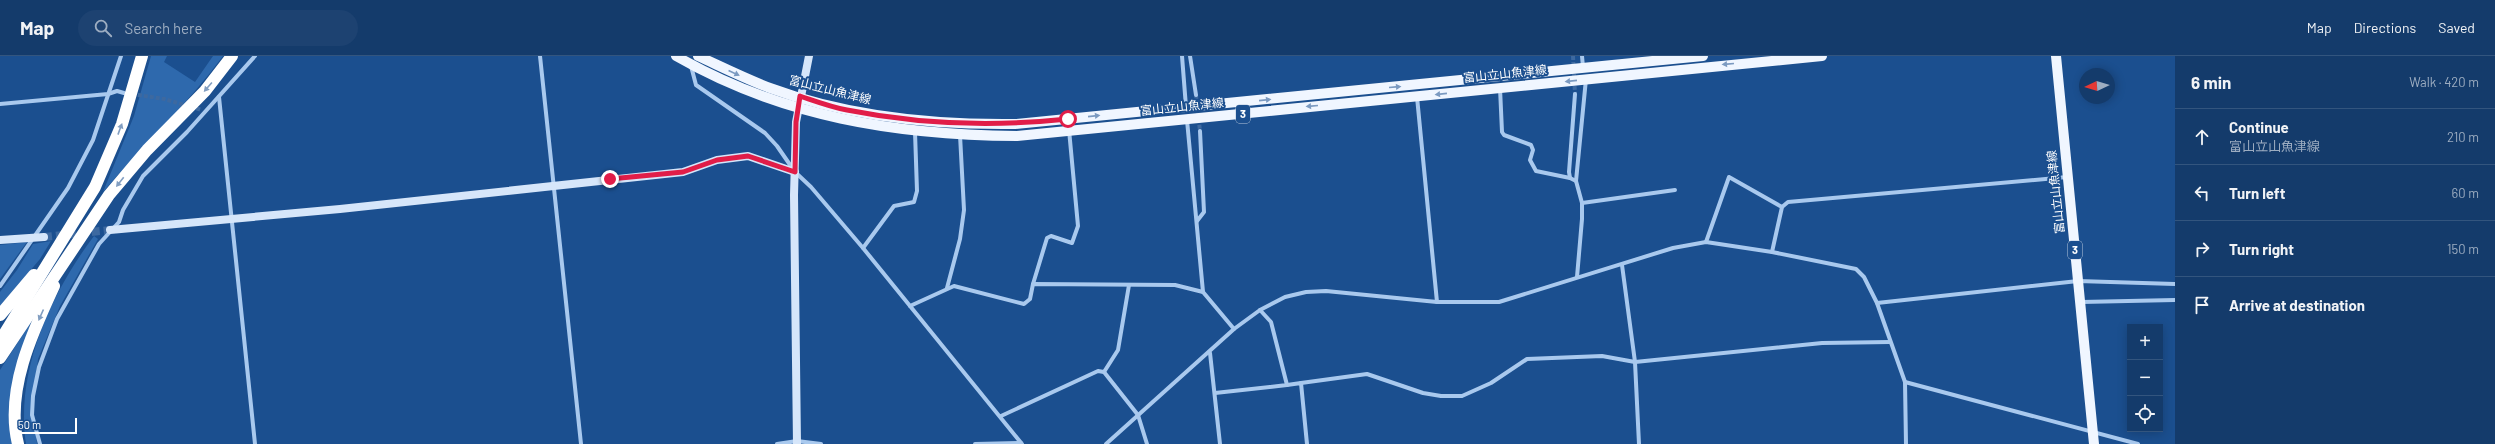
<!DOCTYPE html>
<meta charset="utf-8">
<style>
:root{--surface:#143b6b;--page:#1d4271;--text:#f1f3f6;--muted:#9dadc1;--line:#33557e}
body{margin:0;font-family:Barlow,"Noto Sans JP",sans-serif;background:var(--page);color:var(--text)}
.controls{position:absolute;right:12px;bottom:12px;display:grid;overflow:hidden;border-radius:0px;box-shadow:0 2px 10px #0003}
.controls button{width:36px;height:36px;display:grid;place-items:center;padding:0;border:0;border-bottom:1px solid var(--line);background:var(--surface);color:var(--text);font:20px sans-serif}
.compass{position:absolute;left:2079px;top:12px;width:36px;height:36px;border-radius:50%;background:var(--surface);box-shadow:0 2px 10px #0003;rotate:266deg}
.scale{position:absolute;left:12px;bottom:10px;width:65px;box-sizing:border-box;padding-left:4px;border:2px solid #fff;border-top:0;font-size:11px;line-height:14px;white-space:nowrap;color:#fff;-webkit-text-stroke:3px #1b4f8f;paint-order:stroke}
.stop{position:absolute;width:12px;height:12px;margin:-9px;border:3px solid #e11d48;border-radius:50%;background:#fff}
.stop.end{background:#e11d48;border-color:#fff;box-shadow:0 1px 4px #0008}
.list{margin:0;padding:0;list-style:none}
h2{display:flex;justify-content:space-between;align-items:center;height:52px;margin:0;padding:0 16px;font-size:17px}
h2 small{font-size:13px;font-weight:400;color:var(--muted)}
.list li{display:grid;grid-template-columns:26px 1fr auto;gap:12px;align-items:center;box-sizing:border-box;height:56px;padding:0 16px;border-top:1px solid var(--line)}
.list b{display:block;font-size:15px;white-space:nowrap}
.list p{margin:0;font-size:13px;white-space:nowrap;color:var(--muted)}
.list em{font-size:13px;font-style:normal;color:var(--muted)}
.icon{flex:none;width:22px;height:22px;fill:none;stroke:currentColor;stroke-width:2;stroke-linecap:round;stroke-linejoin:round}
.map{position:relative;flex:none;width:2175px;height:388px;overflow:hidden}
header{display:flex;align-items:center;gap:24px;box-sizing:border-box;height:56px;padding:0 20px;background:var(--surface);border-bottom:1px solid var(--line)}
header strong{font-size:19px}
nav{display:flex;gap:22px;margin-inline-start:auto;font-size:14px}
.search{width:280px;height:36px;background:var(--page);display:flex;align-items:center;gap:10px;box-sizing:border-box;padding:0 14px;border-radius:22px;color:var(--muted);font-size:15px}
main{display:flex}
aside{flex:1;background:var(--surface)}
.map>svg:first-child{display:block}
.green{fill:#2e69ad}
.lines{fill:none;stroke-linecap:round;stroke-linejoin:round}
.street-tunnel{stroke:#3d69a0;stroke-width:4;stroke-dasharray:4 2;stroke-linecap:butt}
.secondary-tunnel{stroke:#3d69a0;stroke-width:8;stroke-dasharray:8 4;stroke-linecap:butt}
.street{stroke:#a9c9ee;stroke-width:4}
.secondary{stroke:#d6e6fa;stroke-width:8}
.primary{stroke:#f0f6ff;stroke-width:10}
.highway{stroke:#fff;stroke-width:12}
.oneway{fill:#7b9ac1}
.oneway2{fill:#829ec1}
.route{stroke:#e11d48;stroke-width:5}
.labels{text-anchor:middle;stroke-width:4;stroke-linejoin:round;paint-order:stroke}
.shield{fill:#1b4f8f;stroke:#bbcadd;stroke-width:1}
.shield-label{font-size:11px;font-weight:bold;fill:#fff}
.street-label{font-size:12px;fill:#fff;stroke:#1b4f8f}
</style>
<header>
<strong>Map</strong>
<div class="search"><svg class="icon" aria-label="search" viewBox="0 0 24 24"><circle cx="10" cy="10" r="6"/><path d="M15 15l6 6"/></svg>Search here</div>
<nav><a>Map</a><a>Directions</a><a>Saved</a></nav>
</header>
<main>
<div class="map">
<svg width="2175" height="388" viewBox="0 0 2175 388">
<rect width="100%" height="100%" fill="#1b4f8f"/>
<!-- green -->
<g class="green">
<path d="M151,0H167L164,6L195,26L213,0H223C187,49 142,90 103,136L134,60Z"/>
<path d="M94,180L98,183L60,250L38,303L33,346L37,388H26C15,315 51,237 94,180Z"/>
<path d="M51,185L40,203L0,250V236L17,214L33,188Z"/>
<path d="M27,186L0,223V189Z"/>
<path d="M31,266C19,303 2,349 13,388H0V314Z"/>
</g>
<g class="lines">
<!-- street-tunnel -->
<g class="street-tunnel">
<path d="M1573,0L1575,38"/>
<path d="M132,38L164,43L202,54"/>
<path d="M1196,39L1200,75"/>
</g>
<!-- secondary-tunnel -->
<path class="secondary-tunnel" d="M44,181L110,174"/>
<!-- street -->
<g class="street">
<path d="M540,0L581,388"/>
<path d="M1182,0L1186,51"/>
<path d="M1190,0L1196,39"/>
<path d="M1582,0L1583,11"/>
<path d="M691,10L696,29L765,77L777,90L795,116L811,131L863,192L1022,388"/>
<path d="M1500,32L1502,76L1504,79L1531,89L1533,94L1530,104L1536,115L1570,122"/>
<path d="M1575,38L1569,116L1570,122L1576,125"/>
<path d="M219,41L255,388"/>
<path d="M1417,41L1437,246"/>
<path d="M0,48L108,38L117,35L124,37"/>
<path d="M1187,64L1203,236L1234,273"/>
<path d="M1582,147L1675,134"/>
<path d="M1197,165L1204,156L1200,75"/>
<path d="M1706,186L1729,121L1782,151"/>
<path d="M863,192L894,150L914,146L917,135L915,76"/>
<path d="M1772,196L1782,151L1788,146L2067,121"/>
<path d="M1622,209L1635,306L1639,388"/>
<path d="M1577,221L1582,163V147L1576,125L1586,23"/>
<path d="M1033,228L1047,182L1051,180L1072,187L1078,170L1068,63"/>
<path d="M0,230L68,132L93,84L121,0"/>
<path d="M947,232L960,183L964,154L960,79"/>
<path d="M2081,246L2175,244"/>
<path d="M1877,247L2078,225L2175,228"/>
<path d="M910,250L954,230L1024,248L1030,243L1033,228L1175,229L1203,236"/>
<path d="M1210,297L1220,388"/>
<path d="M1104,316L1118,294L1129,229"/>
<path d="M1905,326L2138,388"/>
<path d="M1301,327L1367,318L1423,337L1441,340H1462L1491,327L1527,303L1602,300L1635,306L1822,287L1890,286"/>
<path d="M1287,329L1301,327L1307,388"/>
<path d="M1215,337L1287,329L1271,266L1260,254"/>
<path d="M1001,360L1098,315L1104,316L1138,359L1147,388"/>
<path d="M40,388L32,359L33,340L39,311L57,263L99,188L119,166L123,154L143,120L187,76L255,0"/>
<path d="M777,388L797,385L821,388"/>
<path d="M975,388L1021,387"/>
<path d="M1106,388L1234,273L1260,254L1285,241L1306,236L1326,235L1437,246H1499L1673,192L1706,186L1772,196L1856,213L1864,221L1877,247L1905,326L1906,388"/>
</g>
<!-- secondary -->
<g class="secondary">
<path d="M110,174L340,153L683,116L717,104L748,100L795,116"/>
<path d="M0,184L44,181"/>
<path d="M797,388L794,139L796,66L809,0"/>
</g>
<!-- primary -->
<g class="primary">
<path d="M676,0C782,61 896,79 1017,80L1822,0"/>
<path d="M698,0C722,11 746,23 770,32C848,61 933,69 1015,68L1703,0"/>
<path d="M2056,0L2094,388"/>
</g>
<!-- highway -->
<g class="highway">
<path d="M0,259L34,219"/>
<path d="M0,285L95,131L122,68L142,0"/>
<path d="M0,302L109,139L147,94L205,35L232,0"/>
<path d="M18,388C5,335 32,277 54,230"/>
</g>
</g>
<!-- one-way arrows -->
<defs><path id="oneway-solid" d="M-6-.8H1V-3.2L6.5 0L1 3.2V.8H-6Z"/></defs>
<g class="oneway">
<use href="#oneway-solid" transform="translate(1728 8) rotate(175)"/>
<use href="#oneway-solid" transform="translate(734 17) rotate(25)"/>
<use href="#oneway-solid" transform="translate(1571 25) rotate(174)"/>
<use href="#oneway-solid" transform="translate(1395 31) rotate(-5)"/>
<use href="#oneway-solid" transform="translate(1441 38) rotate(174)"/>
<use href="#oneway-solid" transform="translate(1265 44) rotate(-6)"/>
<use href="#oneway-solid" transform="translate(1312 50) rotate(175)"/>
<use href="#oneway-solid" transform="translate(1094 60) rotate(-6)"/>
</g>
<g class="oneway2">
<use href="#oneway-solid" transform="translate(208 31) rotate(131)"/>
<use href="#oneway-solid" transform="translate(120 73) rotate(-70)"/>
<use href="#oneway-solid" transform="translate(120 126) rotate(128)"/>
<use href="#oneway-solid" transform="translate(41 259) rotate(114)"/>
</g>
<g class="lines">
<!-- route -->
<path class="route" d="M610,123L683,116L717,104L748,100L795,116L796,66L800,40C815,45 831,51 847,54C922,69 992,71 1068,63"/>
</g>
<g class="labels">
<!-- shield labels -->
<g class="shield">
<rect x="1236" y="49" width="14" height="18" rx="3"/>
<rect x="2068" y="185" width="14" height="18" rx="3"/>
</g>
<g class="shield-label">
<text x="1243" y="62">3</text>
<text x="2075" y="198">3</text>
</g>
<!-- street labels -->
<g class="street-label">
<text transform="translate(1505 18) rotate(-6)" y="4">富山立山魚津線</text>
<text transform="translate(830 34) rotate(14)" y="4">富山立山魚津線</text>
<text transform="translate(1182 51) rotate(-6)" y="4">富山立山魚津線</text>
<text transform="translate(2056 136) rotate(-96)" y="4">富山立山魚津線</text>
</g>
</g>
</svg>
<div class="controls">
<button>+</button>
<button>−</button>
<button><svg class="icon" aria-label="locate" viewBox="0 0 24 24"><circle cx="12" cy="12" r="6"/><path d="M12 2v4M12 18v4M2 12h4M18 12h4"/></svg></button>
</div>
<svg class="compass" viewBox="-18 -18 36 36"><path d="M0-13l5 13h-10z" fill="#e53935"/><path d="M0 13l5-13h-10z" fill="#9dadc1"/></svg>
<div class="scale">50 m</div>
<div class="stop" style="left:1068px;top:63px"></div>
<div class="stop end" style="left:610px;top:123px"></div>
</div>
<aside>
<h2>6 min<small>Walk · 420 m</small></h2>
<ul class="list">
<li><svg class="icon" aria-label="ahead" viewBox="0 0 24 24"><path d="M12 20V5M6 11l6-6 6 6"/></svg><div><b>Continue</b><p>富山立山魚津線</p></div><em>210 m</em></li>
<li><svg class="icon" aria-label="left" viewBox="0 0 24 24"><path d="M17 20v-9H6M10 6l-5 5 5 5"/></svg><div><b>Turn left</b></div><em>60 m</em></li>
<li><svg class="icon" aria-label="right" viewBox="0 0 24 24"><path d="M7 20v-9h11M14 6l5 5-5 5"/></svg><div><b>Turn right</b></div><em>150 m</em></li>
<li><svg class="icon" aria-label="arrive" viewBox="0 0 24 24"><path d="M6 21V4h12l-3 4 3 4H6"/></svg><div><b>Arrive at destination</b></div></li>
</ul>
</aside>
</main>
